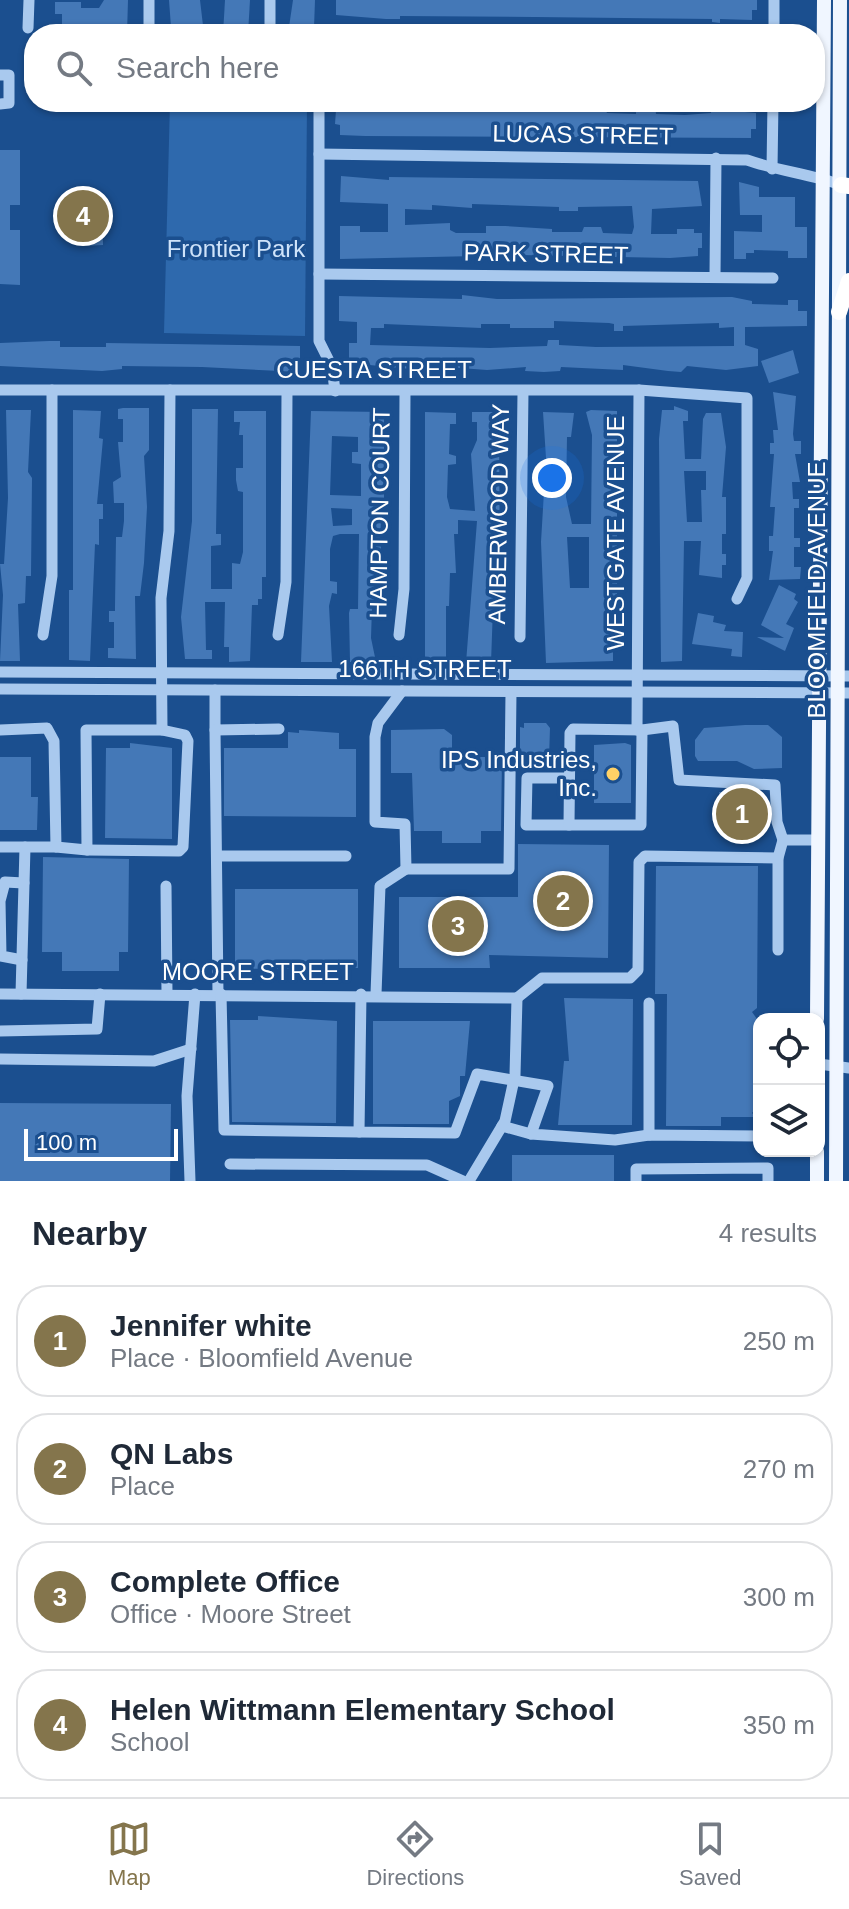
<!DOCTYPE html>
<meta charset="utf-8">
<style>
:root{--surface:#fff;--page:#f2f2f3;--text:#1f2937;--muted:#747a83;--line:#e0e1e3;--accent:#84754c}
body{margin:0;font-family:Arial,sans-serif;background:var(--page);color:var(--text)}
.controls{position:absolute;right:24px;bottom:24px;display:grid;overflow:hidden;border-radius:16px;box-shadow:0 2px 6px #0004}
.controls button{width:72px;height:72px;display:grid;place-items:center;padding:0;border:0;border-bottom:2px solid var(--line);background:var(--surface);color:var(--text);font:40px sans-serif}
.scale{position:absolute;left:24px;bottom:20px;width:154px;box-sizing:border-box;padding-left:8px;border:4px solid #fff;border-top:0;font-size:22px;line-height:28px;white-space:nowrap;color:#fff;-webkit-text-stroke:6px #1b4f8f;paint-order:stroke}
.you{position:absolute;left:552px;top:478px;width:28px;height:28px;margin:-20px;border:6px solid #fff;border-radius:50%;background:#1a73e8;box-shadow:0 0 0 12px #1a73e833}
.badge{display:grid;place-items:center;width:52px;height:52px;border-radius:50%;background:var(--accent);color:#fff;font-size:26px;font-weight:700}
.pin{position:absolute;translate:-50% -50%;border:4px solid #fff;box-shadow:0 2px 8px #0006}
.list{margin:0;padding:0;list-style:none}
h2{display:flex;justify-content:space-between;align-items:center;height:104px;margin:0;padding:0 32px;font-size:34px}
h2 small{font-size:26px;font-weight:400;color:var(--muted)}
.list li{display:grid;grid-template-columns:52px 1fr auto;gap:24px;align-items:center;box-sizing:border-box;height:112px;margin:0 16px 16px;padding:0 16px;border:2px solid var(--line);border-radius:32px}
.list b{display:block;font-size:30px;white-space:nowrap}
.list p{margin:0;font-size:26px;white-space:nowrap;color:var(--muted)}
.list em{font-size:26px;font-style:normal;color:var(--muted)}
.icon{flex:none;width:44px;height:44px;fill:none;stroke:currentColor;stroke-width:2;stroke-linecap:round;stroke-linejoin:round}
.map{position:relative;flex:none;width:849px;height:1181px;overflow:hidden}
.search{position:absolute;background:var(--surface);box-shadow:0 2px 6px #0004;left:24px;right:24px;top:24px;height:88px;display:flex;align-items:center;gap:20px;box-sizing:border-box;padding:0 28px;border-radius:32px;color:var(--muted);font-size:30px}
.sheet{height:616px;background:var(--surface)}
nav{display:flex;justify-content:space-around;align-items:center;box-sizing:border-box;height:112px;border-top:2px solid var(--line);background:var(--surface);font-size:22px;color:var(--muted)}
nav a{display:grid;justify-items:center;gap:4px}
nav .on{color:var(--accent)}
.map>svg:first-child{display:block}
.green{fill:#2e69ad}
.building{fill:#4478b7;fill-rule:evenodd}
.lines{fill:none;stroke-linecap:round;stroke-linejoin:round}
.minor{stroke:#a9c9ee;stroke-width:11}
.major{stroke:#f0f6ff;stroke-width:14}
.highway{stroke:#fff;stroke-width:16}
.poi-dot{fill:#ffd166;stroke:#1b4f8f;stroke-width:3}
.labels{text-anchor:middle;stroke-width:7;stroke-linejoin:round;paint-order:stroke}
.street-label{font-size:24px;fill:#fff;stroke:#1b4f8f}
.park-label{font-size:24px;fill:#cfe3fa;stroke:#1b4f8f}
.poi-label{font-size:24px;fill:#fff;stroke:#1b4f8f;text-anchor:end}
</style>
<div class="map">
<svg width="849" height="1181" viewBox="0 0 849 1181">
<rect width="100%" height="100%" fill="#1b4f8f"/>
<!-- green -->
<path class="green" d="M170,102H307L305,336L164,333Z"/>
<!-- building -->
<g class="building">
<path d="M104,0H128L127,34H101V26H84V34H62V14H55V2H81V8H99Z"/>
<path d="M169,0H200L204,34H181V27H171Z"/>
<path d="M225,0H250L248,34H223Z"/>
<path d="M293,0H315L314,28L289,27Z"/>
<path d="M336,0H757V10H752V20L720,19V23L712,22V19L535,17L400,16V19H386L336,15Z"/>
<path d="M712,102L745,105V112L756,113V129H751V138L365,136L340,135V125L335,124L336,110H366V107L440,111V105H459V111H488L514,107L543,112L605,109L607,113L636,114V106L655,104L656,114L685,115L711,113Z"/>
<path d="M0,150H20V205H10V230H20V285L0,284Z"/>
<path d="M341,176L389,180V177L698,181L702,206L652,209L651,234H677V229H694V233H702V248H698V256L670,258L520,255L340,259V226H360V232H388V204L340,202ZM472,204L559,207V211H578V207L632,206L634,227L632,234L603,233L601,227H584L582,232H552V229L505,226H486V233H456L450,230V223L405,225V209L432,210V205L472,208Z"/>
<path d="M739,182L759,187V197H795V227H807V258H788V251L754,250V253H746V259H734V231L762,232V215H740Z"/>
<path d="M102,193L103,245L83,246V194Z"/>
<path d="M462,295L497,299L732,297L752,301V304L788,305V300H798V311H807V326L745,327V345L758,349V366L726,370L687,366L681,372L668,371L623,365V370L561,367L560,371L544,372L525,371L526,367L487,370L447,367V371H431L349,363V343H357V322L339,321V296L462,299ZM554,321L609,323L614,324V331H623V326L719,323V328L734,327V346L596,347L559,345V340H548L547,346L490,348L370,345L371,328H384V324L481,328V324H510V328H554Z"/>
<path d="M49,341H60V347H106V343L300,346V372L202,367L122,366V369L102,371L0,366V343Z"/>
<path d="M793,350L799,373L769,383L761,361Z"/>
<path d="M773,392L796,396L793,434L794,441H801V454H795L800,482H792L793,499H799V508H794V538H800V547H794V567H801L800,579L769,580L773,551H769V536H773L775,507H770L774,454H770V443H774L773,430H778Z"/>
<path d="M674,406L688,411V421H683L685,459H701L703,419L706,413H721L726,447L722,497H726V534H722V554H726V565H722V578L699,575L701,541H684L682,661L661,662L659,439L662,410H674ZM684,471H706V490H701L702,522H687Z"/>
<path d="M123,408H149V450L144,456L147,507L144,563L140,596H135L136,659L108,658V648H114V622H109V611H115V606L116,537H122L124,521V503H114L113,482L121,477L118,442H123V419H118V409Z"/>
<path d="M192,409H218L216,534H221V545L211,546V589H232V563L240,564L243,552V492L238,491L236,480V468H243V435H239L240,422H234V411H266V577H262V599H258V605H252L250,661L229,662V647H224L225,602H205L206,650H212V659H185L181,617L192,521Z"/>
<path d="M6,410H31L28,472L32,478L31,576H26L25,603L18,604L20,661H0L3,595L0,564H4L8,498Z"/>
<path d="M73,410L101,411L99,438L103,439L97,504H103V519H99V545L95,544L90,661L69,660V590H73Z"/>
<path d="M591,410L617,411V633H613V661L546,663L541,542L546,458L543,412L574,413L571,437H567L566,497L572,524H591L592,435L586,412ZM567,537H589V588H570Z"/>
<path d="M311,411L384,412V521H381L380,536L383,578L381,607H372L371,638L376,662H350L349,613L350,609H358L359,534H340L333,536L330,549V581L337,582V594L332,593L329,606L332,662H301ZM332,436L358,437V452H352V463L361,464V496L330,495ZM331,508L352,509V525L333,526Z"/>
<path d="M425,412L456,413V424H450L449,454L456,456V464L448,465L447,497L450,509L475,511L471,454L477,440V422H472V412H499L500,607H493L491,663H466L477,521L458,520V534H454L456,573H450L449,606H446V663H425Z"/>
<path d="M779,585L796,594L794,599L798,602L786,624L794,628L785,651L757,637L784,638L761,625Z"/>
<path d="M698,613L714,616L713,622L726,625L724,631L743,632L742,657L731,656L732,649L692,644Z"/>
<path d="M524,723H546L550,728L549,759H543V763L520,762V727L524,728Z"/>
<path d="M745,725H768L782,737V768L754,769L737,761H698L695,756V740L704,728Z"/>
<path d="M444,729L452,735V757H502L501,831H481V843H442V831H414L412,773H391V730Z"/>
<path d="M299,730L339,733V749H356V817L224,816V748H288V732L299,733Z"/>
<path d="M130,743L172,748V839L105,838L106,748H130Z"/>
<path d="M625,743L631,745V803H594V745Z"/>
<path d="M0,757H31V797H38L37,830H0Z"/>
<path d="M719,792L758,793V835L726,834L727,818L724,805H719Z"/>
<path d="M518,844L609,845L608,958L489,955L490,968H399V897H518Z"/>
<path d="M43,857L129,859L128,952H119V971H62V952H42Z"/>
<path d="M656,866H758L757,1008L752,1012L757,1019V1043L754,1048L757,1072L753,1076L757,1082V1107L752,1113L756,1117H721V1126H666L667,994H655Z"/>
<path d="M235,889H358V968L235,969Z"/>
<path d="M564,998L633,999L632,1125H558L564,1061H569Z"/>
<path d="M258,1016L337,1021L336,1123L232,1122L230,1020H258Z"/>
<path d="M373,1021H470L465,1076H460V1096L449,1101V1124H373Z"/>
<path d="M0,1103L171,1104L170,1181H0Z"/>
<rect x="512" y="1155" width="102" height="26"/>
</g>
<g class="lines">
<!-- minor -->
<g class="minor">
<path d="M28,28L29,0"/>
<path d="M149,34V0"/>
<path d="M270,34V0"/>
<path d="M774,34V0"/>
<path d="M0,75H9V103L0,104"/>
<path d="M319,102V341L332,367L335,391"/>
<path d="M319,154L747,160C778,171 811,174 841,185"/>
<path d="M772,169L773,102"/>
<path d="M319,274L773,278"/>
<path d="M715,277L716,158"/>
<path d="M0,390H639L747,398V578L737,599"/>
<path d="M43,635L52,576V390"/>
<path d="M278,635L286,582L287,392"/>
<path d="M399,635L404,589L405,392"/>
<path d="M520,637L523,392"/>
<path d="M0,672L849,676"/>
<path d="M0,689L849,693"/>
<path d="M215,690V730L279,729"/>
<path d="M402,691L378,723L375,737V822L405,824L406,869H509L511,692"/>
<path d="M0,730L47,728L54,741L56,847H0"/>
<path d="M215,730L218,994"/>
<path d="M637,730L639,390"/>
<path d="M569,778H527L526,825H569L570,733L573,729L642,730L673,726L679,780L775,785L777,822L783,840"/>
<path d="M569,825H641L642,730"/>
<path d="M56,847L87,850L86,730H162L161,598L169,531L170,390"/>
<path d="M87,850L179,851L183,847L188,741L185,735L162,730"/>
<path d="M217,856H346"/>
<path d="M166,886L167,994"/>
<path d="M778,950V858L783,840H818"/>
<path d="M22,960L1,956L0,901L5,882L24,883"/>
<path d="M0,994L517,998"/>
<path d="M21,994L25,847"/>
<path d="M221,994L224,1130L359,1132"/>
<path d="M361,994L359,1132L455,1133L477,1074L548,1086L531,1134L615,1140L649,1135L759,1136"/>
<path d="M376,994L380,886L406,869"/>
<path d="M517,998L542,978H630L638,970L639,862L645,856L778,858"/>
<path d="M0,1031L97,1029L100,994"/>
<path d="M0,1059L154,1061L191,1049"/>
<path d="M819,1064L849,1068"/>
<path d="M502,1126L531,1134"/>
<path d="M649,1135V1003"/>
<path d="M230,1164L427,1165L463,1181"/>
<path d="M190,1181L187,1096L195,994"/>
<path d="M469,1181L505,1121L515,1075L517,998"/>
<path d="M636,1181V1169L768,1168V1181"/>
</g>
<!-- major -->
<g class="major">
<path d="M817,1019L824,0"/>
<path d="M817,1181V1151"/>
<path d="M836,1181L840,0"/>
</g>
<!-- highway -->
<g class="highway">
<path d="M841,185L849,186"/>
<path d="M839,312L849,281"/>
</g>
</g>
<!-- markers -->
<circle class="poi-dot" cx="613" cy="774" r="8"/>
<g class="labels">
<!-- street labels -->
<g class="street-label">
<text transform="translate(583 135) rotate(1)" y="8">LUCAS STREET</text>
<text transform="translate(546 254) rotate(1)" y="8">PARK STREET</text>
<text x="374" y="378">CUESTA STREET</text>
<text transform="translate(380 513) rotate(-89)" y="8">HAMPTON COURT</text>
<text transform="translate(499 514) rotate(-89)" y="8">AMBERWOOD WAY</text>
<text transform="translate(616 533) rotate(-90)" y="8">WESTGATE AVENUE</text>
<text transform="translate(817 590) rotate(-90)" y="8">BLOOMFIELD AVENUE</text>
<text x="425" y="677">166TH STREET</text>
<text x="258" y="980">MOORE STREET</text>
</g>
<!-- park labels -->
<g class="park-label">
<text x="236" y="257">Frontier Park</text>
</g>
<!-- poi labels -->
<g class="poi-label">
<text x="597" y="768">IPS Industries,<tspan x="597" dy="28">Inc.</tspan></text>
</g>
</g>
</svg>
<div class="controls">
<button><svg class="icon" aria-label="locate" viewBox="0 0 24 24"><circle cx="12" cy="12" r="6"/><path d="M12 2v4M12 18v4M2 12h4M18 12h4"/></svg></button>
<button><svg class="icon" aria-label="layers" viewBox="0 0 24 24"><path d="M12 4l9 5-9 5-9-5zM3 14l9 5 9-5"/></svg></button>
</div>
<div class="scale">100 m</div>
<div class="you"></div>
<div class="pin badge" style="left:742px;top:814px">1</div>
<div class="pin badge" style="left:563px;top:901px">2</div>
<div class="pin badge" style="left:458px;top:926px">3</div>
<div class="pin badge" style="left:83px;top:216px">4</div>
<div class="search"><svg class="icon" aria-label="search" viewBox="0 0 24 24"><circle cx="10" cy="10" r="6"/><path d="M15 15l6 6"/></svg>Search here</div>
</div>
<section class="sheet">
<h2>Nearby<small>4 results</small></h2>
<ul class="list">
<li><span class="badge">1</span><div><b>Jennifer white</b><p>Place · Bloomfield Avenue</p></div><em>250 m</em></li>
<li><span class="badge">2</span><div><b>QN Labs</b><p>Place</p></div><em>270 m</em></li>
<li><span class="badge">3</span><div><b>Complete Office</b><p>Office · Moore Street</p></div><em>300 m</em></li>
<li><span class="badge">4</span><div><b>Helen Wittmann Elementary School</b><p>School</p></div><em>350 m</em></li>
</ul>
</section>
<nav>
<a class="on"><svg class="icon" aria-label="map" viewBox="0 0 24 24"><path d="M3 6l6-2 6 2 6-2v14l-6 2-6-2-6 2zM9 4v14M15 6v14"/></svg>Map</a>
<a><svg class="icon" aria-label="directions" viewBox="0 0 24 24"><path d="M12 3l9 9-9 9-9-9zM9 14v-3h6M13 9l2 2-2 2"/></svg>Directions</a>
<a><svg class="icon" aria-label="saved" viewBox="0 0 24 24"><path d="M7 4h10v16l-5-4-5 4z"/></svg>Saved</a>
</nav>
